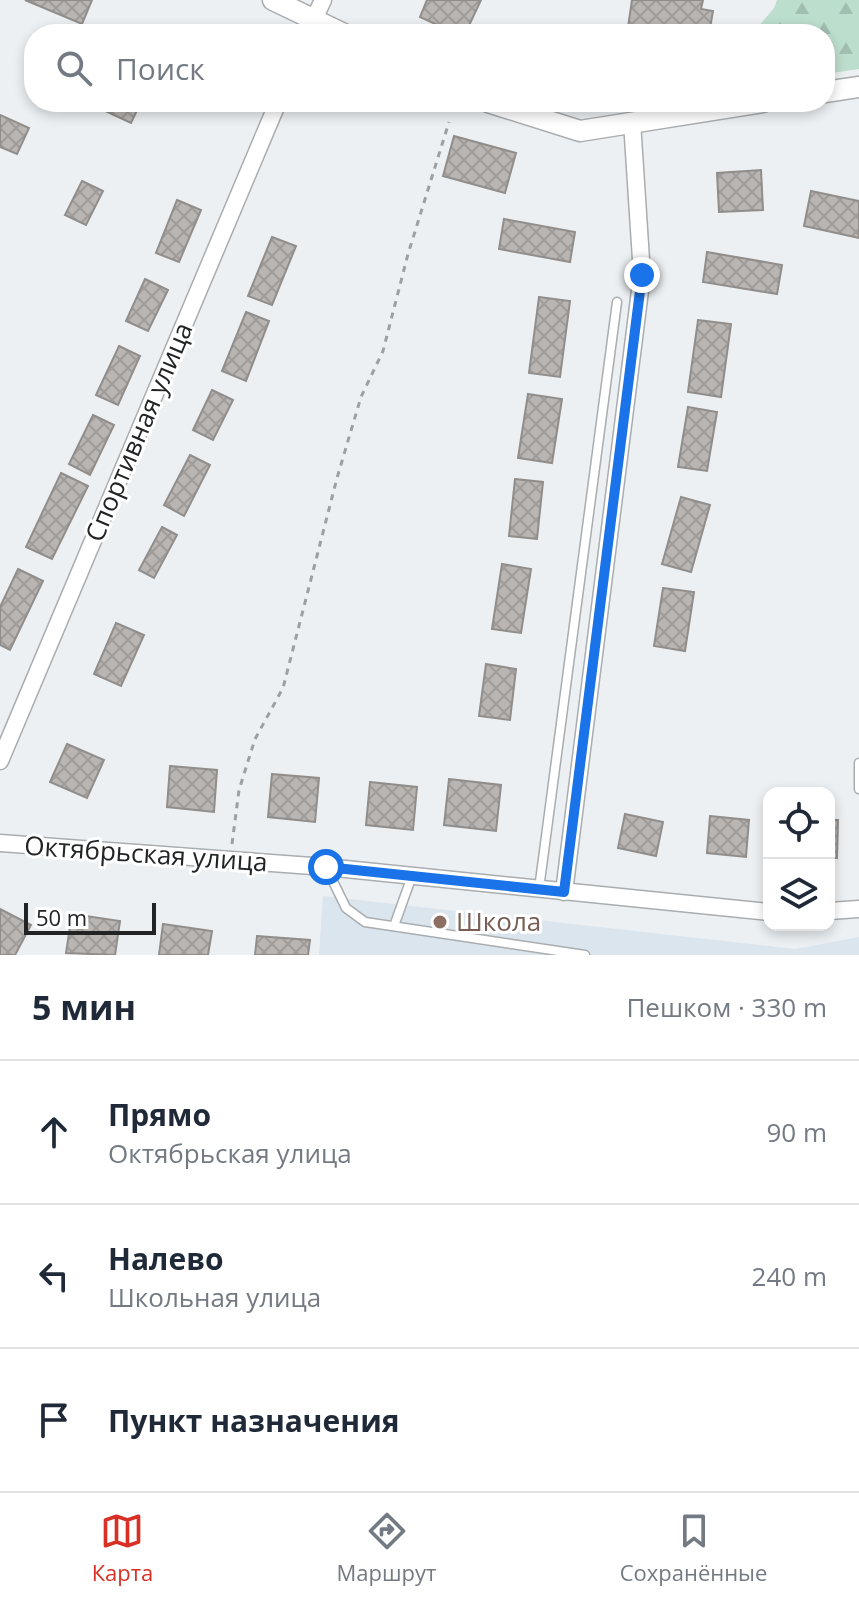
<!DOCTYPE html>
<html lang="ru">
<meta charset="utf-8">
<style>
:root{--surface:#fff;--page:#f6f6f7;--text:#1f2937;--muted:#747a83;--line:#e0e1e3;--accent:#d93025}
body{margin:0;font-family:"Open Sans",sans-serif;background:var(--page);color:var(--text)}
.controls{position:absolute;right:24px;bottom:24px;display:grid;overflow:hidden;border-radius:16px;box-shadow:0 4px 12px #0003}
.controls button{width:72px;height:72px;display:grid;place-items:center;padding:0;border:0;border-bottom:2px solid var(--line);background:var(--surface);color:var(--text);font:40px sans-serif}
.scale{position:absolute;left:24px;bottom:20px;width:132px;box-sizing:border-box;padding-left:8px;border:4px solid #222324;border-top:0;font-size:22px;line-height:28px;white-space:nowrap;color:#222324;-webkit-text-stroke:6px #fff;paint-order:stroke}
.stop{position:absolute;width:24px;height:24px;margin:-18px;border:6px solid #1a73e8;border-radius:50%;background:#fff}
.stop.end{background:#1a73e8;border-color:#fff;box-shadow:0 2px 8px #0008}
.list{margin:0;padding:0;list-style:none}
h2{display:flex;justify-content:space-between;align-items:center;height:104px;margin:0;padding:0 32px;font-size:34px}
h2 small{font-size:26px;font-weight:400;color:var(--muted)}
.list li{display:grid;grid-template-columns:52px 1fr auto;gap:24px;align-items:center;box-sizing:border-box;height:144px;padding:0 32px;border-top:2px solid var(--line)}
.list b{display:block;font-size:30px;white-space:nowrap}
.list p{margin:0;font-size:26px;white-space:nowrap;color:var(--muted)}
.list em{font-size:26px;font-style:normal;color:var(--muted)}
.icon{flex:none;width:44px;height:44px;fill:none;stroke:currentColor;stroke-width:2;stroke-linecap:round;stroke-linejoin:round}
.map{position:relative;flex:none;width:859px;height:955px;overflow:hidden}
.search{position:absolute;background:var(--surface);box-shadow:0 4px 12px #0003;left:24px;right:24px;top:24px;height:88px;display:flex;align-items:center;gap:20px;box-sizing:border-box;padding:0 28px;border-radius:32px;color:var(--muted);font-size:30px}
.sheet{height:536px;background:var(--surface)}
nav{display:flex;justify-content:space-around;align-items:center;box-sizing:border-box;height:112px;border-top:2px solid var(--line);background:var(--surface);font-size:22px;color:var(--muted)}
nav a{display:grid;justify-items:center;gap:4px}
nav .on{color:var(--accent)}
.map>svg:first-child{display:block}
.built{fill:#dbe5ee}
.forest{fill:url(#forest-firs)}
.building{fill:url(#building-cross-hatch);stroke:#908d8a;stroke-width:2}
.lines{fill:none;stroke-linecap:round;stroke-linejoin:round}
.service-casing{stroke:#a9adb0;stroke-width:11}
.minor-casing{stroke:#a9adb0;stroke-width:19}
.tertiary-casing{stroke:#a9adb0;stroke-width:23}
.path{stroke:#9da0a2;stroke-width:3;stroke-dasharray:6 6;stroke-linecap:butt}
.service{stroke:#fff;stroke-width:8}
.minor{stroke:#fff;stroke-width:16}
.tertiary{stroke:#fff;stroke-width:20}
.route{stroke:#1a73e8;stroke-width:10}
.education-dot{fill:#8d6e63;stroke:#fff;stroke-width:3}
.labels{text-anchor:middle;stroke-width:6;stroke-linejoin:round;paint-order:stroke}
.street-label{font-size:26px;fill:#222324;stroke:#fff}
.education-label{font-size:26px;fill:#785e54;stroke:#fff;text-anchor:start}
</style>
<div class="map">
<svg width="859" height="955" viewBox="0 0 859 955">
<defs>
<pattern id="forest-firs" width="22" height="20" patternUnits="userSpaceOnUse" patternTransform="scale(2)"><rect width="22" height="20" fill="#bcdecd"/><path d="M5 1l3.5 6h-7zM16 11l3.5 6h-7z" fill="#a1beb0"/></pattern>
<pattern id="building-cross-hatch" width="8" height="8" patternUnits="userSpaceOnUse" patternTransform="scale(2)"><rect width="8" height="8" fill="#b9b5b2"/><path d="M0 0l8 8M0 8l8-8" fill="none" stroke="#9f9b99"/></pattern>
</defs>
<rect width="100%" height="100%" fill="#ecf0f3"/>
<!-- built -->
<path class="built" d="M323,896L795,949L859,937V955H319Z"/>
<!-- forest -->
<path class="forest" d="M777,0H859V69L825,74V34H752L774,8Z"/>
<!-- building -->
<g class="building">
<path d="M25,0H92L82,24Z"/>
<path d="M427,0H481L465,34H457L420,17Z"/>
<path d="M632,0H703L701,9L713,11L709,34H627Z"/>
<path d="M86,102H141L131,123Z"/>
<path d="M0,115L29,128L17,154L0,147Z"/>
<path d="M454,136L516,153L505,193L443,176Z"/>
<path d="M761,170L763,210L719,212L717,173Z"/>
<path d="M82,181L103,191L86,225L65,215Z"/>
<path d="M811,191L859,201V238L804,226Z"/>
<path d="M177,200L201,210L179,262L156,253Z"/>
<path d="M504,219L575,232L570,262L499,249Z"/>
<path d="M272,237L296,246L272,305L248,296Z"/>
<path d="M707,252L782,265L777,294L703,282Z"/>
<path d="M145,279L168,290L148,331L126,321Z"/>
<path d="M539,297L570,301L560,377L529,373Z"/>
<path d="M246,312L269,321L246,381L222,371Z"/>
<path d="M698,320L731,324L721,397L688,392Z"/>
<path d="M119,346L140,356L118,405L96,395Z"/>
<path d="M212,390L233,400L213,440L193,430Z"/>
<path d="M528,394L562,399L552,463L518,458Z"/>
<path d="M688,407L717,412L707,471L678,467Z"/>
<path d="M93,415L114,425L90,475L69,464Z"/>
<path d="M190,455L210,465L184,516L164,505Z"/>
<path d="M61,473L88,486L52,559L26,547Z"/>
<path d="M515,479L543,482L537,539L509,536Z"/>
<path d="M681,497L710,505L691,572L662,564Z"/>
<path d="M162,527L177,535L154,578L139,570Z"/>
<path d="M502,564L531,569L521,633L492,629Z"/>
<path d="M18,569L43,581L10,650L0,645V607Z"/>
<path d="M663,588L694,592L685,651L654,646Z"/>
<path d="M116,623L144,635L121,686L94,674Z"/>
<path d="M486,664L516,669L510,720L479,716Z"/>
<path d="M67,744L104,760L87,798L50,782Z"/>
<path d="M170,766L217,770L214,812L167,807Z"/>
<path d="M272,774L319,778L315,822L268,817Z"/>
<path d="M449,779L501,785L496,831L444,825Z"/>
<path d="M370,782L417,787L413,830L366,825Z"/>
<path d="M625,814L663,822L656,856L618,848Z"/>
<path d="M710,816L749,820L746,857L707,853Z"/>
<path d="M829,820H838L837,858H829Z"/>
<path d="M0,909L31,925L15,955H0Z"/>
<path d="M72,914L120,921L115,955L66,953Z"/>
<path d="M163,924L212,931L208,955H159Z"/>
<path d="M257,936L310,940L308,955H255Z"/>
</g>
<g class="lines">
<!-- service casing -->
<g class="service-casing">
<g id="service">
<path d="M859,763V789"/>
<path d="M326,867L346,908L365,922L585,955"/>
<path d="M539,889L617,302"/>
<path d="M394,926L412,876"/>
</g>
</g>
<!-- minor casing -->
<g class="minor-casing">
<g id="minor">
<path d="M307,34L323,0"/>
<path d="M0,761L278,102"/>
<path d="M0,843L326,867L769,912"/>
<path d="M564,892L642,275L632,122"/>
<path d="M829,911L859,909"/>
</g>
</g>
<!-- tertiary casing -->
<g class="tertiary-casing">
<g id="tertiary">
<path d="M273,0L344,34"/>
<path d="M825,92L859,87"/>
<path d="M488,102L580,131L763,102"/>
</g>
</g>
<!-- path -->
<path class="path" d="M232,844L239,790L255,739L283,688L337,478L361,397L383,351L408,254L449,122"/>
<!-- service -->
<use href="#service" class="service"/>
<!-- minor -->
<use href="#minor" class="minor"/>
<!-- tertiary -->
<use href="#tertiary" class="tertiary"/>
</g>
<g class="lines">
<!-- route -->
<path class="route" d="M326,867L564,892L642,275"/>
</g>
<!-- markers -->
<circle class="education-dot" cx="440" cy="922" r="8"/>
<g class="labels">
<!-- street labels -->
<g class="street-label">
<text transform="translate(139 432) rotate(-67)" y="9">Спортивная улица</text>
<text transform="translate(146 854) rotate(4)" y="9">Октябрьская улица</text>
</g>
<!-- education labels -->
<g class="education-label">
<text x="456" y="931">Школа</text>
</g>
</g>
</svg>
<div class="controls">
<button><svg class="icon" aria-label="locate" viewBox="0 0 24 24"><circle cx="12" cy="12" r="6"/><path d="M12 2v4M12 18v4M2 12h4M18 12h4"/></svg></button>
<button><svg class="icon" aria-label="layers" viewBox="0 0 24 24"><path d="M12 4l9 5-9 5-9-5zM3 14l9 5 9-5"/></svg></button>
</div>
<div class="scale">50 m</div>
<div class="stop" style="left:326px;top:867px"></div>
<div class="stop end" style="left:642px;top:275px"></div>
<div class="search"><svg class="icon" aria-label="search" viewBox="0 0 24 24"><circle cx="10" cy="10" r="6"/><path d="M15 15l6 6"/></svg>Поиск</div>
</div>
<section class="sheet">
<h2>5 мин<small>Пешком · 330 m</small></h2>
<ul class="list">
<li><svg class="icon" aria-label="ahead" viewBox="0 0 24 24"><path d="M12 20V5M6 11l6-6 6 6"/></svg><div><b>Прямо</b><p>Октябрьская улица</p></div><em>90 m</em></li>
<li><svg class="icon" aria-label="left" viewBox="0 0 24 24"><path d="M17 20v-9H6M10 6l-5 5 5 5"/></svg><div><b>Налево</b><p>Школьная улица</p></div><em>240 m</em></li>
<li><svg class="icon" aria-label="arrive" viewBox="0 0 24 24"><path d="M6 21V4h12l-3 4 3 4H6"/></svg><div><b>Пункт назначения</b></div></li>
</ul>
</section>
<nav>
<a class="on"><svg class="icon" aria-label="map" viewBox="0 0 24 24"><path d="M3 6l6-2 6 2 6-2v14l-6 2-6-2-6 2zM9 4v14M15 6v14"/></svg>Карта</a>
<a><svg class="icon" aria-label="directions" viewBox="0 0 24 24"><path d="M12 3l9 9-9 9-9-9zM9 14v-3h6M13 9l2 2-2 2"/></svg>Маршрут</a>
<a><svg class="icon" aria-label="saved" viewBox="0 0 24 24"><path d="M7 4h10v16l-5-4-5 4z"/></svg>Сохранённые</a>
</nav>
